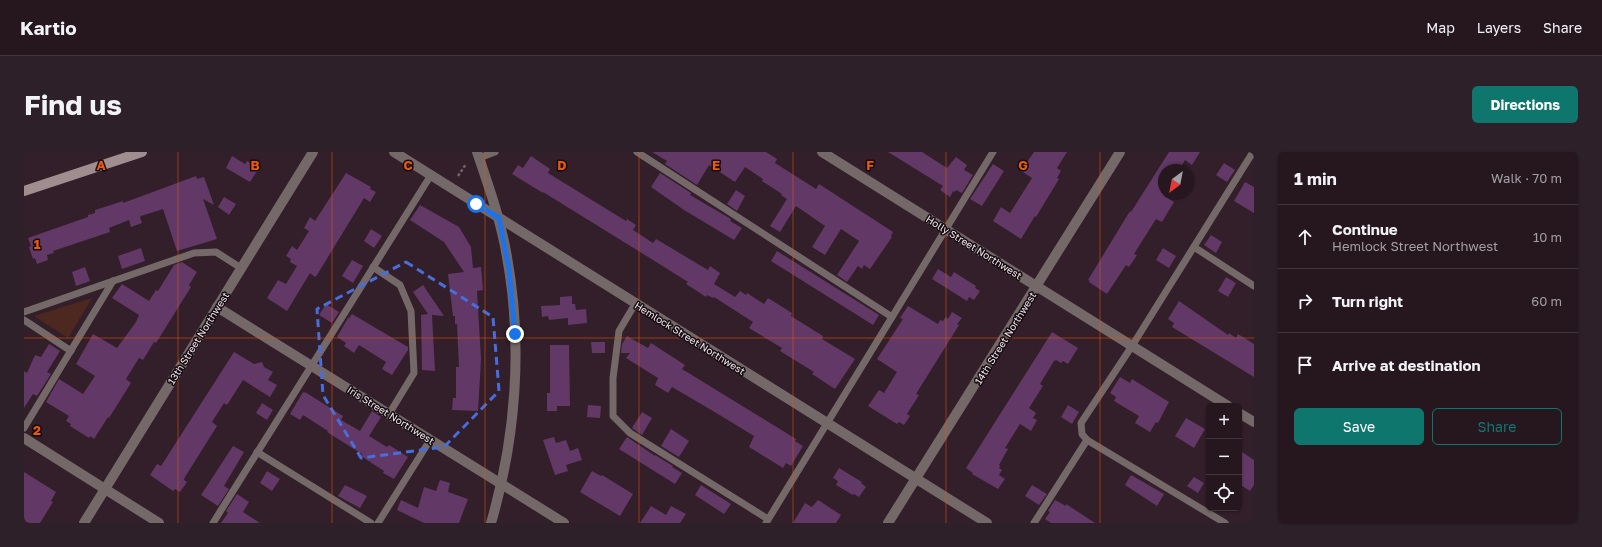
<!DOCTYPE html>
<meta charset="utf-8">
<style>
:root{--surface:#26171f;--page:#2e2028;--text:#f1f3f6;--muted:#a49fa4;--line:#42363d;--accent:#0f766e}
body{margin:0;font-family:"Golos Text",sans-serif;background:var(--page);color:var(--text)}
.controls{position:absolute;right:12px;bottom:12px;display:grid;overflow:hidden;border-radius:6px;box-shadow:0 1px 3px #0004}
.controls button{width:36px;height:36px;display:grid;place-items:center;padding:0;border:0;border-bottom:1px solid var(--line);background:var(--surface);color:var(--text);font:20px sans-serif}
.compass{position:absolute;left:1134px;top:12px;width:36px;height:36px;border-radius:50%;background:var(--surface);box-shadow:0 1px 3px #0004;rotate:212deg}
.stop{position:absolute;width:12px;height:12px;margin:-9px;border:3px solid #1a73e8;border-radius:50%;background:#fff}
.stop.end{background:#1a73e8;border-color:#fff;box-shadow:0 1px 4px #0008}
.list{margin:0;padding:0;list-style:none}
h2{display:flex;justify-content:space-between;align-items:center;height:52px;margin:0;padding:0 16px;font-size:17px}
h2 small{font-size:13px;font-weight:400;color:var(--muted)}
.list li{display:grid;grid-template-columns:26px 1fr auto;gap:12px;align-items:center;box-sizing:border-box;height:64px;padding:0 16px;border-top:1px solid var(--line)}
.list b{display:block;font-size:15px;white-space:nowrap}
.list p{margin:0;font-size:13px;white-space:nowrap;color:var(--muted)}
.list em{font-size:13px;font-style:normal;color:var(--muted)}
.actions{display:flex;gap:8px;padding:12px 16px}
.actions a{flex:1;padding:9px 0;border:1px solid var(--accent);border-radius:6px;text-align:center;font-size:14px;color:var(--accent)}
.actions .main{background:var(--accent);color:#fff}
.icon{flex:none;width:22px;height:22px;fill:none;stroke:currentColor;stroke-width:2;stroke-linecap:round;stroke-linejoin:round}
.map{position:relative;flex:none;width:1230px;height:371px;overflow:hidden;border-radius:6px}
header{display:flex;align-items:center;gap:24px;box-sizing:border-box;height:56px;padding:0 20px;background:var(--surface);border-bottom:1px solid var(--line)}
header strong{font-size:19px}
nav{display:flex;gap:22px;margin-inline-start:auto;font-size:14px}
.intro{display:flex;align-items:center;justify-content:space-between;box-sizing:border-box;height:96px;padding:0 24px}
h1{margin:0;font-size:28px}
.button{padding:10px 18px;border-radius:6px;background:var(--accent);color:#fff;font-size:14px;font-weight:700}
main{display:flex;gap:24px;padding:0 24px}
aside{flex:1;background:var(--surface);border-radius:6px;box-shadow:0 1px 3px #0004}
.map>svg:first-child{display:block}
.green{fill:#4d2820}
.building{fill:#613866}
.lines{fill:none;stroke-linecap:round;stroke-linejoin:round}
.path{stroke:#73626b;stroke-width:2.5;stroke-dasharray:3 2;stroke-linecap:butt}
.service{stroke:#746869;stroke-width:7}
.minor{stroke:#746869;stroke-width:10}
.tertiary{stroke:#746869;stroke-width:10}
.secondary{stroke:#a08d8f;stroke-width:10}
.route{stroke:#1a73e8;stroke-width:5}
.marked{fill:none;stroke:#486ddc;stroke-width:3;stroke-dasharray:8 5;stroke-linejoin:round}
.grid{fill:none;stroke:#e8590c;stroke-width:1;stroke-opacity:0.55}
.labels{text-anchor:middle;stroke-width:3;stroke-linejoin:round;paint-order:stroke}
.street-label{font-size:10px;fill:#f5e7ee;stroke:#140c10}
.grid-label{font-size:13px;text-anchor:middle;font-weight:bold;fill:#e8590c;stroke:#140c10;stroke-width:3;stroke-linejoin:round;paint-order:stroke}
</style>
<header>
<strong>Kartio</strong>
<nav><a>Map</a><a>Layers</a><a>Share</a></nav>
</header>
<div class="intro"><h1>Find us</h1><a class="button">Directions</a></div>
<main>
<div class="map">
<svg width="1230" height="371" viewBox="0 0 1230 371">
<rect width="100%" height="100%" fill="#321f29"/>
<!-- green -->
<path class="green" d="M68,146L44,186L10,164Z"/>
<!-- building -->
<g class="building">
<path d="M628,0H742L753,7L751,11L792,37L795,32L869,80L867,84L868,85L846,117L840,113L838,117L834,114L823,130L813,123L835,89L817,77L801,103L788,95L801,74L772,54L756,80L746,74L763,47L757,43L758,42L738,29L739,27L721,15L711,30L685,13L673,33L641,12L643,9Z"/>
<path d="M864,0H898L923,16L932,5L943,13L940,18L949,23L938,41L932,38L931,40L929,39L926,45L916,38L919,34Z"/>
<path d="M1010,0H1043L1033,16L1037,19L1033,26L1035,27L1012,65L1011,64L997,87L969,69L977,55L986,61L1008,26L997,19Z"/>
<path d="M1145,0H1176L1168,13L1161,8L1155,18H1140V44L1150,50L1138,70L1132,67L1110,102L1113,103L1105,115L1102,113L1083,142L1065,130L1066,129L1064,128L1106,59L1107,60Z"/>
<path d="M208,4L221,12L223,9L235,16L226,30L202,16Z"/>
<path d="M507,4L526,17L524,21L602,69L603,67L612,73L609,78L629,91L632,87L684,118L686,114L696,121L690,132L711,145L716,139L722,143L723,141L740,152L744,146L768,161L767,164L799,184L798,187L831,207L811,237L788,222L790,220L756,199L758,196L725,176L729,170L690,145L689,146L683,143L682,145L662,132L664,130L629,108L519,40V41L488,22L494,13L499,16Z"/>
<path d="M1200,11L1211,18L1203,30L1192,23Z"/>
<path d="M969,12L980,19L958,54L946,47Z"/>
<path d="M322,21L347,35L346,37L352,40L346,50L340,46L293,123L291,125L286,121L263,159L243,146L254,128L262,132L273,114L266,110L267,107L262,104L268,94L273,98L285,79L280,76L286,65L291,69Z"/>
<path d="M636,21L667,41L666,43L707,67L706,69L718,76L710,88L660,58L627,35Z"/>
<path d="M172,24L173,27L180,25L190,53L179,47L193,87L153,99L139,57L117,64L116,65L118,71L107,75L105,68L85,76L86,80L29,99L30,101L23,103L24,108L13,112L11,106L9,107L5,95L7,94L4,86L64,65V63L71,61V58L99,49V51Z"/>
<path d="M1221,30L1230,35V61L1210,49Z"/>
<path d="M712,38L721,44L713,59L703,52Z"/>
<path d="M200,45L212,52L205,63L194,55Z"/>
<path d="M396,53L435,75L447,95L449,116L457,115L459,138L453,139L457,207L454,259L428,258L429,246H432V215H435L433,172H431V164H429L424,122L440,120L420,90L386,68Z"/>
<path d="M347,77L358,84L350,96L340,89Z"/>
<path d="M1187,83L1198,90L1192,101L1180,93Z"/>
<path d="M117,96L121,109L98,117L94,104Z"/>
<path d="M1139,96L1152,104L1145,116L1132,108Z"/>
<path d="M753,99L855,163L849,173L747,109Z"/>
<path d="M328,108L339,114L329,131L318,124Z"/>
<path d="M158,110L173,120L165,133L167,135L132,191L130,190L119,208L115,206L102,227L107,231L85,266L84,265L70,287L66,284L65,286L46,274L47,272L42,269L45,264L22,250L35,227L59,242L71,224L52,212L69,182L93,196L112,170L115,163L88,146L98,132L125,149L132,138L134,139L150,113Z"/>
<path d="M61,115L66,129L52,134L48,120Z"/>
<path d="M914,117L927,125L930,120L952,134L951,136L956,139L950,148L945,145L943,149L908,127Z"/>
<path d="M1202,125L1212,131L1204,145L1194,139Z"/>
<path d="M399,133L420,164L408,163L411,219L398,218L397,163L404,162L389,140Z"/>
<path d="M548,144V152H551L552,158L562,157L563,171L544,173V166L525,168L524,164L518,165L517,154L536,153V145Z"/>
<path d="M1155,149L1204,183L1205,181L1212,186L1214,182L1230,192V225L1148,175L1150,171L1144,167Z"/>
<path d="M302,152L315,160L308,171L295,163Z"/>
<path d="M884,154L914,172L916,168L919,169L922,165L924,167L928,160L938,166L933,172L935,173L892,242L895,243L883,262L886,264L880,273L875,270L873,272L844,254L855,238L860,241L873,220L853,207L879,167L876,166Z"/>
<path d="M328,162L384,195V198L368,223L358,217L362,210L335,193L330,201L320,194L322,191L313,185L324,166H325Z"/>
<path d="M1028,180L1054,196L1044,212L1039,209L1037,211L1032,208L1030,209L1016,232L1019,234L1005,256L1012,261L1009,266L1013,268L1007,279L996,272L981,296L984,297L975,313L976,314L975,316L978,318L975,323L981,327L974,337L948,322L949,321L942,316Z"/>
<path d="M603,184L624,196L627,191L661,213L658,217L772,287L771,289L779,294L767,314L762,311L759,316L725,295L730,284L694,262L648,235L644,241L631,233L634,226L602,206L606,201H597L598,192Z"/>
<path d="M567,190H581V201H568Z"/>
<path d="M25,192L36,199L23,220L27,222L13,244L9,242L0,256V219L3,221L11,203L17,205Z"/>
<path d="M526,193H545L546,254H533V259H523V241H526Z"/>
<path d="M210,200L230,212L238,210L240,215L249,220L244,228L253,233L246,245L219,228L203,253L200,251L188,270L193,274L161,325L160,328L163,330L156,340L151,337L149,339L126,323L133,312L137,314Z"/>
<path d="M1096,225L1106,231L1108,227L1145,250L1134,271L1132,270L1126,280L1111,271L1115,264L1090,249L1092,245L1086,241Z"/>
<path d="M279,240L280,241L281,240L319,264L317,268L336,279L348,259L357,265L345,284L363,295L365,293L384,305L370,327L359,321L360,319L337,304L338,302L303,280L304,279L279,263L276,268L266,262Z"/>
<path d="M238,251L249,258L243,268L232,261Z"/>
<path d="M564,253L577,254L576,266L563,265Z"/>
<path d="M1044,253L1055,260L1048,272L1037,265Z"/>
<path d="M618,260L628,266L618,283L608,276Z"/>
<path d="M1162,266L1181,277L1170,296L1151,284Z"/>
<path d="M647,277L665,289L655,305L637,294Z"/>
<path d="M530,285L532,291L542,288L546,299L554,296L558,308L542,313L544,319L531,323L519,288Z"/>
<path d="M603,285L631,304V303L649,314L648,315L658,321L651,332L595,297Z"/>
<path d="M209,294L220,300L200,334L205,337L194,354L177,343Z"/>
<path d="M1215,298L1230,308V333L1226,339L1215,332Z"/>
<path d="M815,316L838,330L837,331L842,335L835,345L830,342L829,343L812,333L814,329L809,326Z"/>
<path d="M243,319L256,327L248,339L236,331Z"/>
<path d="M568,319L577,324L578,323L609,342L596,364L556,340Z"/>
<path d="M0,320L32,340L27,349L29,350L16,371H0Z"/>
<path d="M1107,323L1140,342L1133,354L1101,333Z"/>
<path d="M1170,325L1180,331L1174,341L1163,334Z"/>
<path d="M416,328L426,331L424,340L444,347L435,371H400L373,358L377,348L394,356L400,335L412,339Z"/>
<path d="M321,333L343,344L336,356L314,344Z"/>
<path d="M677,333L707,352L700,362L671,343Z"/>
<path d="M1008,333L1023,342L1015,353L1001,344Z"/>
<path d="M213,342L225,350L219,360L236,371H197L204,361L202,359Z"/>
<path d="M794,348L817,363L812,371H769L781,351L788,355Z"/>
<path d="M1031,348L1042,354V352L1071,371H1027L1021,367L1026,360L1024,359Z"/>
<path d="M627,354L642,363L647,354L662,362L656,371H616Z"/>
</g>
<g class="lines">
<!-- path -->
<path class="path" d="M434,24L442,12"/>
<!-- service -->
<g class="service">
<path d="M613,0L868,165"/>
<path d="M455,6L471,0"/>
<path d="M1170,95L1230,134"/>
<path d="M349,115L376,133L387,159L390,221L365,262"/>
<path d="M611,152L595,179L589,226V264L606,281L744,367"/>
<path d="M0,160L170,101L192,100L217,116"/>
<path d="M0,168L47,199"/>
<path d="M0,276L89,129"/>
<path d="M233,300L347,371"/>
<path d="M189,371L407,23"/>
<path d="M354,371L406,288"/>
<path d="M742,371L969,0"/>
<path d="M1010,371L1063,288"/>
<path d="M1201,371L1063,288L1058,282L1057,271L1108,194L1229,0"/>
</g>
<!-- minor -->
<g class="minor">
<path d="M370,0L963,371"/>
<path d="M453,0C465,35 477,69 483,105C499,193 492,286 467,371"/>
<path d="M798,0L1204,254"/>
<path d="M193,155L540,371"/>
<path d="M1215,261L1230,270"/>
<path d="M0,286L135,371"/>
<path d="M60,371L289,0"/>
</g>
<!-- tertiary -->
<path class="tertiary" d="M864,371L1096,0"/>
<!-- secondary -->
<path class="secondary" d="M0,39L118,0"/>
</g>
<g class="lines">
<!-- route -->
<path class="route" d="M452,52L475,66L485,117L491,182"/>
</g>
<!-- marked area -->
<path class="marked" d="M382,110L469,165L475,239L420,295L337,306L299,243L293,157Z"/>
<!-- grid -->
<path class="grid" d="M154,0V371M308,0V371M461,0V371M615,0V371M769,0V371M922,0V371M1076,0V371M0,186H1230"/>
<g class="labels">
<!-- street labels -->
<g class="street-label">
<text transform="translate(950 95) rotate(32)" y="4">Holly Street Northwest</text>
<text transform="translate(174 186) rotate(-58)" y="4">13th Street Northwest</text>
<text transform="translate(666 186) rotate(32)" y="4">Hemlock Street Northwest</text>
<text transform="translate(981 186) rotate(-58)" y="4">14th Street Northwest</text>
<text transform="translate(367 263) rotate(32)" y="4">Iris Street Northwest</text>
</g>
</g>
<g class="grid-label">
<text x="77" y="18">A</text>
<text x="231" y="18">B</text>
<text x="384" y="18">C</text>
<text x="538" y="18">D</text>
<text x="692" y="18">E</text>
<text x="846" y="18">F</text>
<text x="999" y="18">G</text>
<text x="13" y="97">1</text>
<text x="13" y="283">2</text>
</g>
</svg>
<div class="controls">
<button>+</button>
<button>−</button>
<button><svg class="icon" aria-label="locate" viewBox="0 0 24 24"><circle cx="12" cy="12" r="6"/><path d="M12 2v4M12 18v4M2 12h4M18 12h4"/></svg></button>
</div>
<svg class="compass" viewBox="-18 -18 36 36"><path d="M0-13l5 13h-10z" fill="#e53935"/><path d="M0 13l5-13h-10z" fill="#a49fa4"/></svg>
<div class="stop" style="left:452px;top:52px"></div>
<div class="stop end" style="left:491px;top:182px"></div>
</div>
<aside>
<h2>1 min<small>Walk · 70 m</small></h2>
<ul class="list">
<li><svg class="icon" aria-label="ahead" viewBox="0 0 24 24"><path d="M12 20V5M6 11l6-6 6 6"/></svg><div><b>Continue</b><p>Hemlock Street Northwest</p></div><em>10 m</em></li>
<li><svg class="icon" aria-label="right" viewBox="0 0 24 24"><path d="M7 20v-9h11M14 6l5 5-5 5"/></svg><div><b>Turn right</b></div><em>60 m</em></li>
<li><svg class="icon" aria-label="arrive" viewBox="0 0 24 24"><path d="M6 21V4h12l-3 4 3 4H6"/></svg><div><b>Arrive at destination</b></div></li>
</ul>
<div class="actions"><a class="main">Save</a><a>Share</a></div>
</aside>
</main>
